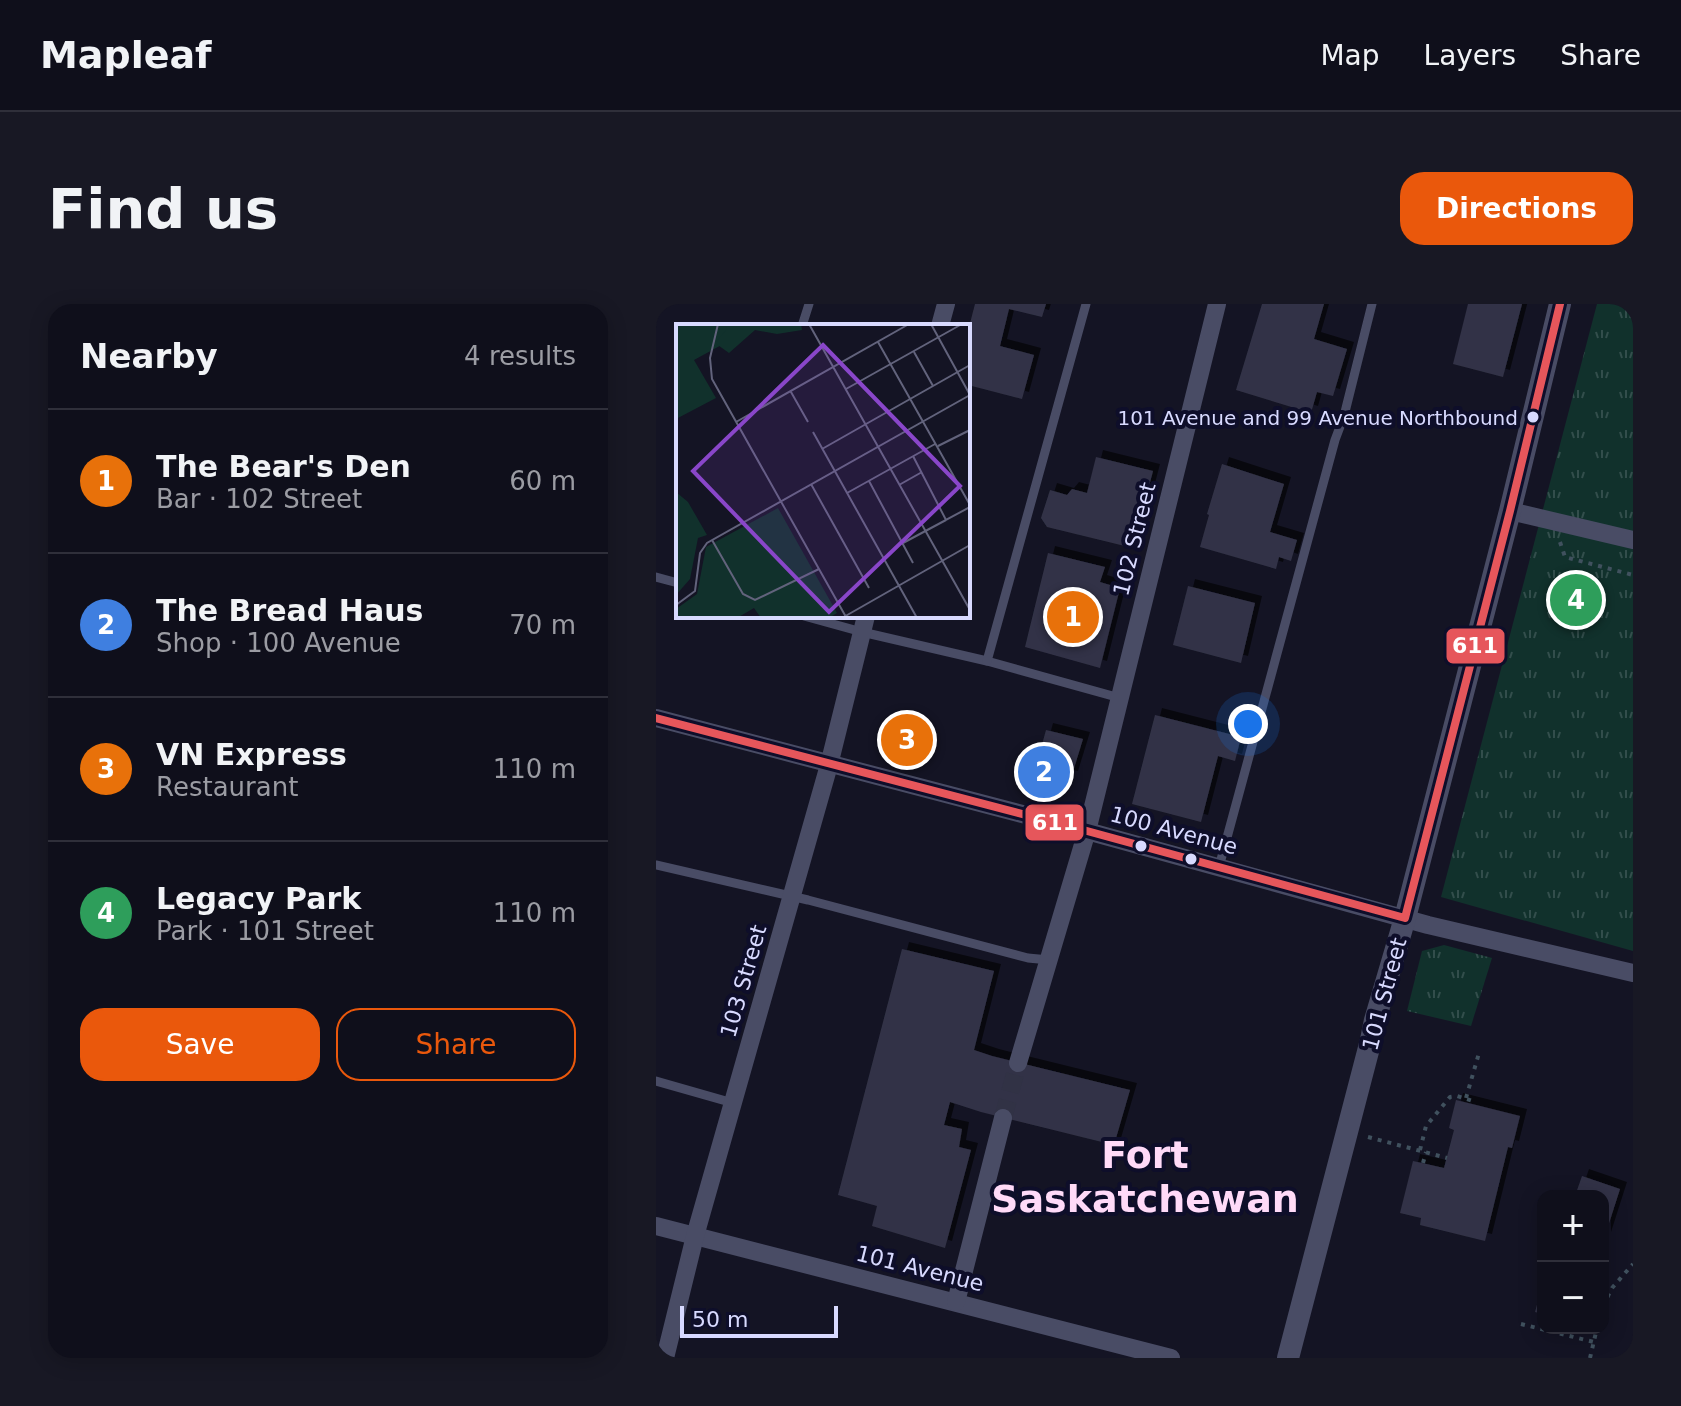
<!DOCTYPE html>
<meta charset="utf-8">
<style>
:root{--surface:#0f0f1b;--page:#181824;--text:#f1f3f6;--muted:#9b9ca3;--line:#2f2f3a;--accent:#ea580c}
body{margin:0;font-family:"DejaVu Sans",sans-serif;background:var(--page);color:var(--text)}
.controls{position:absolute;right:24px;bottom:24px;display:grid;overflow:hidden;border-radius:16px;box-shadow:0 4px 20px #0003}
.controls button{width:72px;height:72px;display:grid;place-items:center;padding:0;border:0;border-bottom:2px solid var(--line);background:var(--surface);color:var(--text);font:40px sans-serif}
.scale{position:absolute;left:24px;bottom:20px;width:158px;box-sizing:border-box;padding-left:8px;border:4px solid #d8daff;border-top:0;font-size:22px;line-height:28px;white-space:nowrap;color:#d8daff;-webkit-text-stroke:6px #0e0e2a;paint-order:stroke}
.you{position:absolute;left:592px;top:420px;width:28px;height:28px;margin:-20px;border:6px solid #fff;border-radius:50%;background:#1a73e8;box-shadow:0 0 0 12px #1a73e833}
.badge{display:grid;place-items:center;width:52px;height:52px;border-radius:50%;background:var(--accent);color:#fff;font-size:26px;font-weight:700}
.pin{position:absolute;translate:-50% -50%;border:4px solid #fff;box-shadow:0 2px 8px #0006}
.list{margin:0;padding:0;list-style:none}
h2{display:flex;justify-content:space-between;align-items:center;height:104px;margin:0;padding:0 32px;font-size:34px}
h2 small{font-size:26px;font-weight:400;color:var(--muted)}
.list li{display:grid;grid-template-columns:52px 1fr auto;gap:24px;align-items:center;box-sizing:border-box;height:144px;padding:0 32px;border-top:2px solid var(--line)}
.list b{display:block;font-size:30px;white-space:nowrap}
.list p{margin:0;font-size:26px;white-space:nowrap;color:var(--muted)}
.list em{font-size:26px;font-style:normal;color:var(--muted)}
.actions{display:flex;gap:16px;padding:24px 32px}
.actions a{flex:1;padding:18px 0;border:2px solid var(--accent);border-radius:24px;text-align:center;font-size:28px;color:var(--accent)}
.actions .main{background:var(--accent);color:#fff}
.map{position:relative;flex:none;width:977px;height:1054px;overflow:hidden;border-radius:24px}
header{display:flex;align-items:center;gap:48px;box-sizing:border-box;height:112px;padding:0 40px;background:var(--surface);border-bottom:2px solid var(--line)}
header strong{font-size:38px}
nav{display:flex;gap:44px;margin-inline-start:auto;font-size:28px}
.intro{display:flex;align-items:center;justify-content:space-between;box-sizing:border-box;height:192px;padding:0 48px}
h1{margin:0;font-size:56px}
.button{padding:20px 36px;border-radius:24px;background:var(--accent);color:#fff;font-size:28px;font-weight:700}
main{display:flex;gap:48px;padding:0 48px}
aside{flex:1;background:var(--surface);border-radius:24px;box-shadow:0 4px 20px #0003}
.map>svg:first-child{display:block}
.grass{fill:url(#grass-tufts)}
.building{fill:#323346;filter:url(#shadow)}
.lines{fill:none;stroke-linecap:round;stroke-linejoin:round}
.minor-tunnel{stroke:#313245;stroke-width:18;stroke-dasharray:18 9;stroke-linecap:butt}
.path{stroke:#40515e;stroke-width:4;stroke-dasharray:4 6;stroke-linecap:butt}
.service{stroke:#494c65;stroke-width:9}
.minor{stroke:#494c65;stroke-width:18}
.tertiary{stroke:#494c65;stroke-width:22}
.bus-1-casing{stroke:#0e0e2a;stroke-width:14}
.bus-1{stroke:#e6565b;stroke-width:8}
.bus-dot{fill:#d8daff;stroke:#0e0e2a;stroke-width:3}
.labels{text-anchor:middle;stroke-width:8;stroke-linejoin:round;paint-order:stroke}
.bus-label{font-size:20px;fill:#d8daff;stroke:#0e0e2a;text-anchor:end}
.street-label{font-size:22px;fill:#d8daff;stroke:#0e0e2a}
.town-label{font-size:38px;font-weight:bold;fill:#ffdaf8;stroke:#0e0e2a}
.inset-road{fill:none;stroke:#62637c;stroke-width:2}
.view{fill:#8946c9;fill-opacity:0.15;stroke:#8946c9;stroke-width:4}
.inset-edge{fill:none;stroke:#d8daff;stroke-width:4}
.line-badge{stroke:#0e0e2a;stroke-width:3}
.badge-label{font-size:22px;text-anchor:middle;font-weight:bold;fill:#fff}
</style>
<header>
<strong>Mapleaf</strong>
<nav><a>Map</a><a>Layers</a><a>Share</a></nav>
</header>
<div class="intro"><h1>Find us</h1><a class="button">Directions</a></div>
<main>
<aside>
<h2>Nearby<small>4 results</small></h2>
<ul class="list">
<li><span class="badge" style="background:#e8710a">1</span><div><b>The Bear's Den</b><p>Bar · 102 Street</p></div><em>60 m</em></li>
<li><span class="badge" style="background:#3f7fe0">2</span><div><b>The Bread Haus</b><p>Shop · 100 Avenue</p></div><em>70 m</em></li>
<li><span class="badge" style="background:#e8710a">3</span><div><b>VN Express</b><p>Restaurant</p></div><em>110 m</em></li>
<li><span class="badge" style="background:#2e9e5b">4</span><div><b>Legacy Park</b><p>Park · 101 Street</p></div><em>110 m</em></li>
</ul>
<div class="actions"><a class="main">Save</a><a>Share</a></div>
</aside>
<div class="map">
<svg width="977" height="1054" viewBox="0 0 977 1054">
<defs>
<pattern id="grass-tufts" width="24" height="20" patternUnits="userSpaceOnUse" patternTransform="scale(2)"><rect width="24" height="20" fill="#11312c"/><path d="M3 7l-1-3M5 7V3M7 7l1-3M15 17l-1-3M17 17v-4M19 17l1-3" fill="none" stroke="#334e4c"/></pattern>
<filter id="shadow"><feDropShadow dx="7" dy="-7" stdDeviation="0" flood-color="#0009"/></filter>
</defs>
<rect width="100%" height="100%" fill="#141424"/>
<!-- grass -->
<g class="grass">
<path d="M941,0H977V647L785,593Z"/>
<path d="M788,641L836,654L815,722L751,707L766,647Z"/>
</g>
<!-- building -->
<g class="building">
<path d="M319,0H390L386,13L353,5L344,42L378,51L366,95L312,81V27Z"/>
<path d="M606,0H668L658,35L691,45L677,92L661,88L655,109L580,86Z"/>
<path d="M812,0H866L847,73L797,60Z"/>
<path d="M440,153L497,167L477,244L391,223L385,214L394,186L411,191L416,185L431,189Z"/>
<path d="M566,160L628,180L614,228L641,236L635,257L623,253L620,265L544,243L553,211L551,210Z"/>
<path d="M392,249L449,263L444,278L464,284L444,364L369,343Z"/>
<path d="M532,282L599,299L585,359L517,341Z"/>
<path d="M499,411L585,433L579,457L562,452L545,518L476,500Z"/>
<path d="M390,426L427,435L415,474L379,466Z"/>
<path d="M246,645L338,667L318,746L336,752L474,786L458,841L325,808L294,798L288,821L306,825L303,843L315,846L289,944L216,922L221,902L182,891Z"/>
<path d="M800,796L864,812L856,844L852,843L829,937L764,921L765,914L744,909L757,857L788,864L798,826L793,824Z"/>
<path d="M926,872L964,885L948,935L947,892H919Z"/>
<path d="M886,982H887V1010L879,1008Z"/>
</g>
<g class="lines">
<!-- minor-tunnel -->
<path class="minor-tunnel" d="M347,814L362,759"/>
<!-- path -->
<g class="path">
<path d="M904,238L909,253L977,271"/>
<path d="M810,794L823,749"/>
<path d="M712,833L791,854"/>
<path d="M764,846L770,822L794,793L801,792L820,798"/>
<path d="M767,859L770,848"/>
<path d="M947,1002L956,984L977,960"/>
<path d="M865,1020L938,1038"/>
<path d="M934,1054L941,1024"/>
</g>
<!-- service -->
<g class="service">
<path d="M146,22L153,0"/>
<path d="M0,273L22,279"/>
<path d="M148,312L206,328L331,357L464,394"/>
<path d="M331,357L430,0"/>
<path d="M0,561L152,596L372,654L393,656"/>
<path d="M563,563L679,136L688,112L716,0"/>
<path d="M0,777L77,799"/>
</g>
<!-- minor -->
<g class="minor">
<path d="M284,22L290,0"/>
<path d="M854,207L977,236"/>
<path d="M0,414L431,527L772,621L977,669"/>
<path d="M362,759L431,527L561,0"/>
<path d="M0,922L515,1054"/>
<path d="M300,998L347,814"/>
<path d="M9,1054L39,932L173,461L210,312"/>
</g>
<!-- tertiary -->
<path class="tertiary" d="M632,1054L715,736L719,716L749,614L854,207L904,0"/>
<!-- bus-1 casing -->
<g class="bus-1-casing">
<path id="bus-1" d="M0,414L431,527L749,614L854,207L904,0"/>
</g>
<!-- bus-1 -->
<use href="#bus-1" class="bus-1"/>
</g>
<!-- markers -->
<g class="bus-dot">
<circle cx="877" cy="113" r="7"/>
<circle cx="485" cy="542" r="7"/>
<circle cx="535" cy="555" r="7"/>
</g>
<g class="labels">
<!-- bus labels -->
<g class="bus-label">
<text x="862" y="121">101 Avenue and 99 Avenue Northbound</text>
</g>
<!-- street labels -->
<g class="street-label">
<text transform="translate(478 235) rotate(-76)" y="8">102 Street</text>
<text transform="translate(518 526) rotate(15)" y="8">100 Avenue</text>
<text transform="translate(87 677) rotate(-74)" y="8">103 Street</text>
<text transform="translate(728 690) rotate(-75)" y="8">101 Street</text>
<text transform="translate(264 964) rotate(14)" y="8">101 Avenue</text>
</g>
<!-- town labels -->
<g class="town-label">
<text x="489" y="864">Fort<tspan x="489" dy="44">Saskatchewan</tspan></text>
</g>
</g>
<!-- overview -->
<g transform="translate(20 20)">
<rect width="294" height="294" fill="#141424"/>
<path d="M0,0H84L18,36L40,74L0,95ZM0,168L12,178L31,211L22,214L14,255L0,271ZM102,184L161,289L153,294H85L78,284L61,294H0V285L21,270L30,223Z" fill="#11312c"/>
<path d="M48,0H125L126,6L101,10L79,6L53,29L39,19L51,5Z" fill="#11312c"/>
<path class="inset-road" d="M42,0L34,34L36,55L170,293M133,0L294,286M255,0L294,71M202,18L294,181M238,28L257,62M170,65L286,0M115,68L132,98M60,98L233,0M137,108L241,294M262,122L294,106M146,125L294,41M237,132L270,196L294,183M193,157L237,239M135,160L193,264M223,161L246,148M171,169L259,120M36,216L67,270L79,276L143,245M227,219L270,196M0,281L19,267L24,229L31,219L294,71M166,294L294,221"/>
<path class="view" d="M147,21L284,162L153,288L17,147Z"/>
<rect width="294" height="294" class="inset-edge"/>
</g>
<g class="line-badge">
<rect x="789" y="323" width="61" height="38" rx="8" fill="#e6565b"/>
<rect x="368" y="499" width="61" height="39" rx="8" fill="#e6565b"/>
</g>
<g class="badge-label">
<text x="819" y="349">611</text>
<text x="399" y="526">611</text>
</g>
</svg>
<div class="controls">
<button>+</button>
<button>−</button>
</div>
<div class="scale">50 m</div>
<div class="you"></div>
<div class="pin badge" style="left:417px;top:313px;background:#e8710a">1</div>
<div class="pin badge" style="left:388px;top:468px;background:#3f7fe0">2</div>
<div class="pin badge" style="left:251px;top:436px;background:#e8710a">3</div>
<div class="pin badge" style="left:920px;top:296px;background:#2e9e5b">4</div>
</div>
</main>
